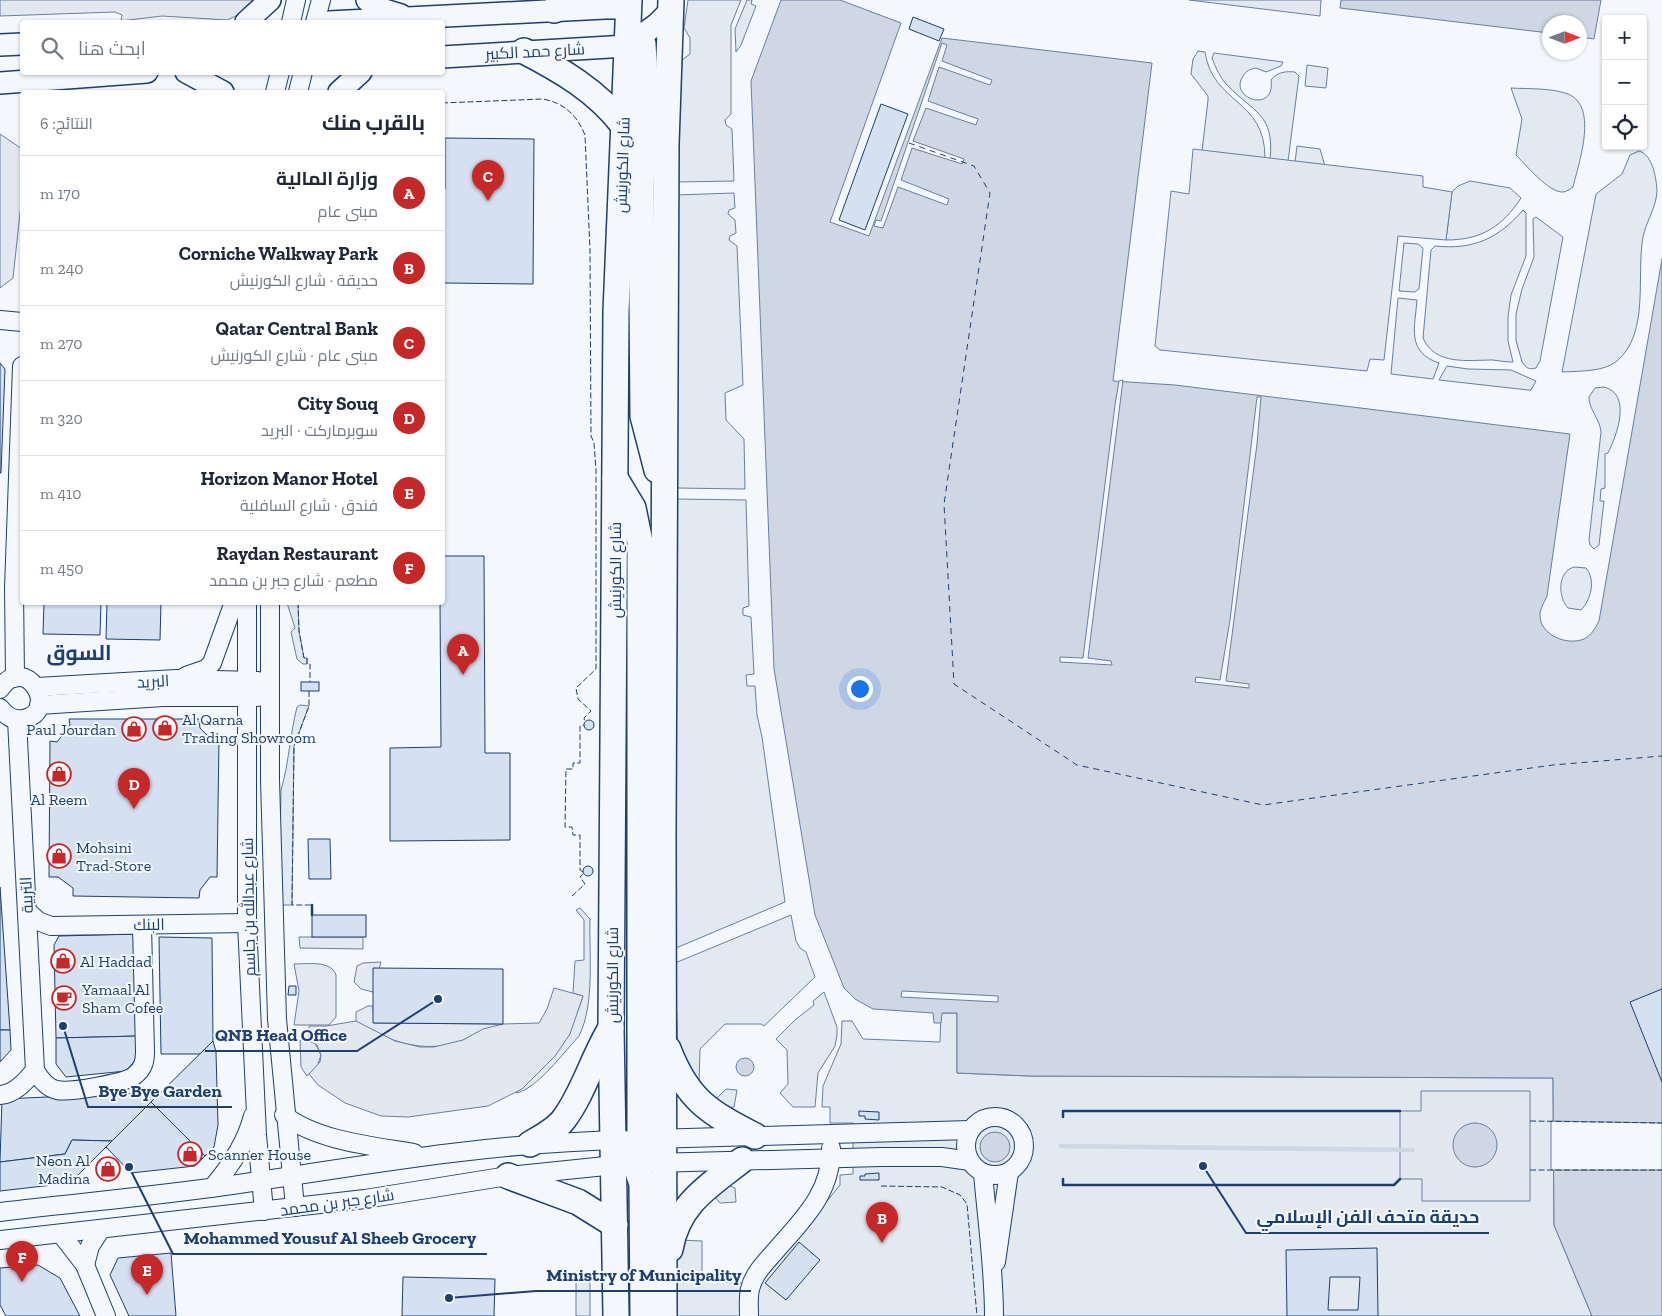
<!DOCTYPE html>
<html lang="ar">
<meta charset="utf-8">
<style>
:root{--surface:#fff;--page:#f2f2f3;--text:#1f2937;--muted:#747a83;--line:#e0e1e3;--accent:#c62828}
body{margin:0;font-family:"Zilla Slab",Cairo,serif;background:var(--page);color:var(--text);direction:rtl}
.controls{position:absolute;right:15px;top:15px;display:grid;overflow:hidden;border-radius:5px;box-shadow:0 1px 4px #0004}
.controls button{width:45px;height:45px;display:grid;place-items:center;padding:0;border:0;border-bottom:1px solid var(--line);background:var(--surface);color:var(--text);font:25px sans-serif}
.compass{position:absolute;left:1542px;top:15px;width:45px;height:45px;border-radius:50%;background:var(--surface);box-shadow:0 1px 4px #0004;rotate:90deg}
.you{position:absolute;left:859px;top:688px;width:18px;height:18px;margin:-12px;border:4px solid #fff;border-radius:50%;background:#1a73e8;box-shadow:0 0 0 8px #1a73e833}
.badge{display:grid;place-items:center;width:32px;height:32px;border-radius:50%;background:var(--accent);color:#fff;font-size:16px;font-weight:700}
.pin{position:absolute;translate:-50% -41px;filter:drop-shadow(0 1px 2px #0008)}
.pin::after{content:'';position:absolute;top:26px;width:18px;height:15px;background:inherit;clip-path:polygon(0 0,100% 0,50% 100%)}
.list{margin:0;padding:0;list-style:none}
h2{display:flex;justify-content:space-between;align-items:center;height:65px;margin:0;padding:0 20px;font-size:21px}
h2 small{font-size:16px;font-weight:400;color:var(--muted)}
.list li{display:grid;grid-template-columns:32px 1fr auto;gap:15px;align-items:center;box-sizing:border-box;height:75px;padding:0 20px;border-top:1px solid var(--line)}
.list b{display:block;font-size:19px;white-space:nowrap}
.list p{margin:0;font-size:16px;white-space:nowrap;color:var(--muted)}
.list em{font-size:16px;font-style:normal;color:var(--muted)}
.icon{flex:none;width:28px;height:28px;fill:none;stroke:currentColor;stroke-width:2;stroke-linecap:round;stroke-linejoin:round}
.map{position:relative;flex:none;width:1662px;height:1316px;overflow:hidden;direction:ltr}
.search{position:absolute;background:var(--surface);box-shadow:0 1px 4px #0004;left:20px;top:20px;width:425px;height:55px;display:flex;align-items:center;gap:12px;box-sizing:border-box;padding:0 18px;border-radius:5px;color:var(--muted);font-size:19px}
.panel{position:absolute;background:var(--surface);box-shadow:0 1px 4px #0004;left:20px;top:90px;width:425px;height:515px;border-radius:5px;direction:rtl}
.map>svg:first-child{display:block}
.green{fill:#e3e9f0;stroke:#687fa3}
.parking{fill:#e3e8f0;stroke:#687fa3}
.water{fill:#cfd7e4;stroke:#687fa3}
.pier{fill:#f4f7fb;stroke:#687fa3}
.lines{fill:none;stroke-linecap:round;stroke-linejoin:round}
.stream{stroke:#cfd7e4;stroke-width:4.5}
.ferry{stroke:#1d3f73;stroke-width:1;stroke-dasharray:6 5;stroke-linecap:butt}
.building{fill:#d5e0f0;stroke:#1d3f73;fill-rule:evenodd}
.minor-casing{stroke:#1d3f73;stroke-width:20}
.major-casing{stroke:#1d3f73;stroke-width:24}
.highway-casing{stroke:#1d3f73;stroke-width:28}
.minor{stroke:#f4f7fb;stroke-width:18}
.major{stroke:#f4f7fb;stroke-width:21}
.highway{stroke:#f4f7fb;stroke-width:25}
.fence{stroke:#1d3f73;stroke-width:1;stroke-dasharray:6 2.5;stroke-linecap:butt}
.wall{stroke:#1d3f73;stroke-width:2.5}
.labels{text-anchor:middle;stroke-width:4;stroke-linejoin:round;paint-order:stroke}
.street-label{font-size:16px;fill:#1d3f73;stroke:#f4f7fb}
.poi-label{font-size:16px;fill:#1d3f73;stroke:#f4f7fb;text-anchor:start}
.district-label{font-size:21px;font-weight:bold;fill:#1d3f73;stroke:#f4f7fb}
.leader{fill:none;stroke:#1d3f73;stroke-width:2}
.callout-dot{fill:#1d3f73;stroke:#f4f7fb;stroke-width:2}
.callout-label{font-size:18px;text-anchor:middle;font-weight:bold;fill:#1d3f73;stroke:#f4f7fb;stroke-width:4;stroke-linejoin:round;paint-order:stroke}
</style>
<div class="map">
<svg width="1662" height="1316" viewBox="0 0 1662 1316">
<rect width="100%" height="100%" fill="#f4f7fb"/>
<!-- green -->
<g class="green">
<path d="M688,0H741L731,25V114L725,120L726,125L732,129L734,181L677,182L682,60L690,54V38L684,28Z"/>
<path d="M747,0H752L751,4L756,6L741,45L736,52L735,29Z"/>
<path d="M1198,51L1205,52C1213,105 1265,98 1265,158L1202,151L1208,100V96L1191,74L1193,59Z"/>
<path d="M1214,53L1283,62L1281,66L1266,72L1256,68C1250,69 1246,71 1243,76C1228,99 1276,114 1271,80C1277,72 1286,71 1295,72L1299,76L1288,161L1270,159C1275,114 1253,112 1228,86C1220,78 1216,68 1212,58Z"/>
<path d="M1307,65L1328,68L1326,88L1305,86Z"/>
<path d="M1511,88C1529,89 1549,88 1565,93C1600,103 1579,162 1573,187C1570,189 1566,192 1563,192C1549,193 1525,164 1516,155L1522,119Z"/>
<path d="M1297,146L1320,149L1325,166L1295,162Z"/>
<path d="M1639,151C1653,155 1656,178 1657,190C1657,206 1646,222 1643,237C1636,275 1650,333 1617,361C1604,372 1579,371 1562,372L1596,194L1622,174L1630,155Z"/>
<path d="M1470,181L1510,188L1521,198C1502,227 1481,240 1446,240L1452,192L1458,186Z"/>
<path d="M734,193L735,208L729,210L728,214L735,220L736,233L730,236L729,240L737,246L743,385L725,393L726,420L744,439L745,489L677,488L676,195Z"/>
<path d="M1523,210L1526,213V256L1511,295L1508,317V341L1513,362C1506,362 1500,361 1493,360C1469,360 1435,366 1423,338L1431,250L1435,246C1473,250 1498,239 1523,210Z"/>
<path d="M1536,217L1563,237L1540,361L1536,368C1529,370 1526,368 1522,362L1516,340V314L1522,289L1534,257L1533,219Z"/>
<path d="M1404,243L1418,244L1423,248L1419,289L1415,292L1399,291Z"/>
<path d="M1398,298L1417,300C1415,327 1406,352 1439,363L1433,379L1391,374Z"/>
<path d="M1447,366L1468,369L1511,370L1536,381L1531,390H1528L1439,380Z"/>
<path d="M1604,387C1632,394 1617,435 1608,453L1605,454V488L1601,489L1600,501H1604L1599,545L1594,549L1590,545L1589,540L1601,432C1600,419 1589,410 1589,397L1595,388Z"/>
<path d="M677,499L746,500L749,606L743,608V615L751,617L754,674L746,675L747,686H755L757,715L762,737L785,902L676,948Z"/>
<path d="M1574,567L1586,568C1596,580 1591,600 1581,610L1568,608C1558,597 1557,572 1574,567Z"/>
<path d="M287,603H298L299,631L304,658H307V664H303L297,659L291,632L295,628Z"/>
<path d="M300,705L309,706L294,746L292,905H279L281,790C289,763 290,734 297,707Z"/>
<path d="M580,908L590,919C589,955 595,1004 579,1036C565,1051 536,1090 516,1093C553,1057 566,1049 583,996L573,993L575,961L584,960V920L576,910Z"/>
<path d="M791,915L796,941L800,948L806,952L815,977L764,1026L761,1024H725L700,1049L699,1084L678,1052L675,963Z"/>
<path d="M299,937H363V949L300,948Z"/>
<path d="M381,962L373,992L361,989L354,982L357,966L363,963Z"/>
<path d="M294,964C307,964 331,960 336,975V1017L329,1025H294L299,991Z"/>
<path d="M824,992L837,1027V1035L835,1046L818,1073L815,1107H793L780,1093L788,1084L787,1050L776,1039L795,1020L814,1005L813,1001Z"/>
<path d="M368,1006H373L374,1023L503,1024C488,1028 477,1034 463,1040C427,1055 387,1042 356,1021V1012Z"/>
<path d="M941,1013H957V1073L1030,1076L1553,1078L1554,1225L1592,1316H677L676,1261L679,1240L702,1241V1281L760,1284L840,1185V1175L853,1174V1123H830V1107H822L823,1086L841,1044L842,1021H852L863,1039L940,1042Z"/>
<path d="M300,1040L315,1043L321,1055L317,1067L307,1076L301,1067Z"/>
<path d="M726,1089L737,1090L734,1107L727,1108L715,1100Z"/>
<path d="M728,1185L735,1188L736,1202L720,1203L714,1196Z"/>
<rect x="576" y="1276" width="14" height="40"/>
</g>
<!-- parking -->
<g class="parking">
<path d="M0,0H260L247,11L227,20L162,16L121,21L122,15L115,12L0,16Z"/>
<path d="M1189,0H1321L1320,16Z"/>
<path d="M0,134L22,149V195L13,278L0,288Z"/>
<path d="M1193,149L1423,176V187L1452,192L1446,240L1398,236L1384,360L1370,359L1367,371L1160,350L1155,346L1171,191L1189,194Z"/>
<path d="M554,988L583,996L570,1034L555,1056L522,1089L488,1106L408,1117L381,1116L345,1103L318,1085L309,1074L320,1062L321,1055L317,1045L308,1040L309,1026H326L356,1021L395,1041L420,1047H434L463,1040L483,1029L503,1024L539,1023L547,1009Z"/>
<path d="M1421,1091H1530V1201H1422V1179H1400V1111H1421Z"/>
</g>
<!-- water -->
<g class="water">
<path d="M781,0H840L901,23L830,222L869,236L942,38L1152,63L1113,381L1175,385L1570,434L1547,596C1545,601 1540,609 1540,614C1539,635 1567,646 1584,639C1592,635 1595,628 1599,621L1662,259V1316H1592L1554,1225L1553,1078L1030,1076L957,1073V1013H942L941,1023H934L933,1013L873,1009L855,999L844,988L815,915L774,669L751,81Z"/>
<path d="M1341,0H1601L1594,39L1580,37V22H1550L1549,33L1340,8Z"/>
<circle cx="745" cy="1067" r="9"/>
<circle cx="1475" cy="1145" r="22"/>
<circle cx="995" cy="1147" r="15"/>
</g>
<!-- pier -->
<g class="pier">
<path d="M942,43L947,45L942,61L992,80L990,85L939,67L928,101L978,119L976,125L926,108L913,141L964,159L962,164L912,148L901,180L949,199L947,205L898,187L883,228L874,226L876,220L881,221Z"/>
<path d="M1123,380L1088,658L1111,661L1112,665L1060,662V657L1083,658L1115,405L1119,381Z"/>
<path d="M1257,397H1261L1257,444L1226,681L1249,684V688L1195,682L1196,677L1220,680L1230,620Z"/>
<path d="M902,991L998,996V1002L901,997Z"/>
<path d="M1551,1121L1662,1123V1170H1551Z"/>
</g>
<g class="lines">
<!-- stream -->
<path class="stream" d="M1061,1146L1413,1150"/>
<!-- ferry -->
<path class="ferry" d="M909,143L974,166L990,193L944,504L954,684L1077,765L1263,805L1553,765L1662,756"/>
</g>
<!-- building -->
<g class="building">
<path d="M913,17L944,29L939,41L909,29Z"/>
<path d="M881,104L908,114L865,230L839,220Z"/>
<path d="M445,138L534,139L533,284L444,283L442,189H445Z"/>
<path d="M0,363L5,369L1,473H0Z"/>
<path d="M442,556H484L485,753H510V840L390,841V748L441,747L440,602H442Z"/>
<path d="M44,602H101L100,635L43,634Z"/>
<path d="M107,602H161L160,640L106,639Z"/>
<rect x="301" y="682" width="18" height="9"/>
<path d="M69,719H199L200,728L211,739H219L217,877H210L200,890L199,898L73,896V888L58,877H49L50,741L57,742L70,725Z"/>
<circle cx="589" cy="725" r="5"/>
<path d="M308,839H330L331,879H309Z"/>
<circle cx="588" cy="871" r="5"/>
<path d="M0,887L10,1030H0Z"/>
<rect x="312" y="915" width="54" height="22"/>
<path d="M136,934L138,1036L56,1038L54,945L59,936Z"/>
<path d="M159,937L212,938L213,1041L200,1054H161Z"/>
<path d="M373,968L503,969V1024L373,1023Z"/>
<path d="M289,986H296V995H288Z"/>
<path d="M1662,989V1082L1630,1002Z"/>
<path d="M0,1030H10L11,1050L0,1062Z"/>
<path d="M138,1036L139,1056L126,1071L66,1077L56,1064V1038Z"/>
<path d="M213,1041L216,1052L218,1125L214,1147L205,1156L151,1102Z"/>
<path d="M161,1092L112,1141L72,1140L65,1154L0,1162L2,1099Z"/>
<path d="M151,1102L205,1156L195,1166L131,1173L106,1147Z"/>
<path d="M859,1111L879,1112V1120L865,1119V1116H859Z"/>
<path d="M72,1140L112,1141L70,1183L0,1191V1162L65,1154Z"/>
<path d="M879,1173V1180H860V1176H865V1174Z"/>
<path d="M799,1242L820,1260L786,1300L765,1283Z"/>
<path d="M1377,1248L1378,1316H1287L1286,1250ZM1330,1277H1360L1358,1310H1328Z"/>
<path d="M171,1253L176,1316H129L110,1275L118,1258Z"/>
<path d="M38,1265L60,1278L80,1316H6L0,1305V1268Z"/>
<path d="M403,1277L495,1279L494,1316H402Z"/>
</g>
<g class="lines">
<!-- minor casing -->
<g class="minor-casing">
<g id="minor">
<path d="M291,22L296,0"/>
<path d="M315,22L321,0"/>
<path d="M275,92L280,72"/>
<path d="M298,92L303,72"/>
<path d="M0,320L22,322"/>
<path d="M247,602V923L257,1135L264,1211"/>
<path d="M270,602V780L277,1019L295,1207"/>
<path d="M186,676L206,669L212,663L234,602"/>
<path d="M15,678L14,588L22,366"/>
<path d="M37,687L176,679L258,681"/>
<path d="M0,689C25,651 62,712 23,719C13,721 6,716 0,708"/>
<path d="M39,705L163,697H258"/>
<path d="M17,720L35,1070C40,1079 47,1088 57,1090C69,1093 125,1083 134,1076C143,1069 145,1062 145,1052L142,925"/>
<path d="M28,912L38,921L51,926L247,923"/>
<path d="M0,1095C15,1094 26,1081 35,1070"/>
<path d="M284,1115C317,1141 373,1146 414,1153"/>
<circle cx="995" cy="1146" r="29"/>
<path d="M653,1139L970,1130"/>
<path d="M653,1163L881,1157H942L970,1161"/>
<path d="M983,1173C987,1221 994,1268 994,1316"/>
<path d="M212,1188C230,1167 246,1144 253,1116"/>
<path d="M0,1212C84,1202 169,1195 252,1182C376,1163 500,1142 625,1140"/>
<path d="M61,1234L85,1265L106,1316"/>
<path d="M0,1240L365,1199L508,1176L625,1164"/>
<path d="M996,1262L1009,1172"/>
<path d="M85,1265L90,1246L101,1229"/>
<path d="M749,1316C749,1307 748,1298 750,1289C753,1276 762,1266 771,1256C799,1223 832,1195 831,1148"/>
</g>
</g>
<!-- major casing -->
<g class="major-casing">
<g id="major">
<path d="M367,0L378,8L401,15"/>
<path d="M246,22L270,0"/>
<path d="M329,22L605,8H629"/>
<path d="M0,45L22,44"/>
<path d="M442,57L627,46L657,24L670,11"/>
<path d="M186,72L223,92"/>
<path d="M0,83L147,72"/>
<path d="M339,92L361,72"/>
</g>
</g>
<!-- highway casing -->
<g class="highway-casing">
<g id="highway">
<path d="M554,10L576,0"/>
<path d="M643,44L645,80L641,188L643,416L657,470"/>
<path d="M524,51C561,70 597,91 623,125"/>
<path d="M615,478L633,508L640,542V1146L647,1157L664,1163"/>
<path d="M668,1049C687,1099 708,1112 755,1136"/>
<path d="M530,1144C542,1137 556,1130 564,1119C584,1092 593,1057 611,1028"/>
<path d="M620,1145L635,1163L642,1184L643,1316"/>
<path d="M508,1176L578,1202L615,1225"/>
<path d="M670,1249C678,1203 709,1186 742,1160"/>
<path d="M616,1316L611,1028L616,312L629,0"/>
<path d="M664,1316L663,836L666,144L671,0"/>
</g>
</g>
<!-- minor -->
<use href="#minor" class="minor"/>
<!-- major -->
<use href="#major" class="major"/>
<!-- highway -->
<use href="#highway" class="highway"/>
<!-- fence -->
<g class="fence">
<path d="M442,103L543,99C564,103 577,115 585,135L590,250L591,436L594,443L596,470V669L576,688L578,699L591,711L584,718L585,722"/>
<path d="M298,602L299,631L304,658H307V664H310V682"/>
<path d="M309,691V706L294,746L292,905H312"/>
<path d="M583,872L580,870V835H573L572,827H565L566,769H573V763H580V726L584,725"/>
<path d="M572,896L585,884L580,877L583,874"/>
<path d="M1530,1121L1662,1123"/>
<path d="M1530,1170H1662"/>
<path d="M881,1186L942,1187L960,1195L967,1204L977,1316"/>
</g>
<!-- wall -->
<g class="wall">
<path d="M312,915V905"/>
<path d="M1063,1117V1111H1400"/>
<path d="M1063,1179V1185H1394L1400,1179"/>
</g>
</g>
<!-- icons -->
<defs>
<g id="shop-ring" transform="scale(1.25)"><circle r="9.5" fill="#f4f7fb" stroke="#c62828" stroke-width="1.5"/><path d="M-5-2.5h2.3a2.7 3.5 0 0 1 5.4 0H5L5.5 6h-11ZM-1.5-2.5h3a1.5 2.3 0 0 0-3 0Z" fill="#c62828"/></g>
<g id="cafe-ring" transform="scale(1.25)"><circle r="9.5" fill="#f4f7fb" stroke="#c62828" stroke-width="1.5"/><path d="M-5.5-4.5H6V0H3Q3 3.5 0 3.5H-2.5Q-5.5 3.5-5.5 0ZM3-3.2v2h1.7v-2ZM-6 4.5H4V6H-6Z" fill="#c62828"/></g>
</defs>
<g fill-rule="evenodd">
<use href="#shop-ring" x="165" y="728"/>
<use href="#shop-ring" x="134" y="729"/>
<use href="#shop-ring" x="59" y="774"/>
<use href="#shop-ring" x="59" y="856"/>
<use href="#shop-ring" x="63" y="961"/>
<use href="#cafe-ring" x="64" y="998"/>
<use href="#shop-ring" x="190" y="1154"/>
<use href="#shop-ring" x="108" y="1169"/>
</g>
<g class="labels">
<!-- street labels -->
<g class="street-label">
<text transform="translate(535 51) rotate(-3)" y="6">شارع حمد الكبير</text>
<text transform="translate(622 165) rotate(-88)" y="6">شارع الكورنيش</text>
<text transform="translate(615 570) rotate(-90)" y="6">شارع الكورنيش</text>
<text transform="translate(153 681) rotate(-3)" y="6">البريد</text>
<text transform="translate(26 895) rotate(-93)" y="6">التربية</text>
<text transform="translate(248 907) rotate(-91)" y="6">شارع عبدالله بن جاسم</text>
<text transform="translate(149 924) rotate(-1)" y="6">البنك</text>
<text transform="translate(612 975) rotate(-90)" y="6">شارع الكورنيش</text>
<text transform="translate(337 1202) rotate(-8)" y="6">شارع جبر بن محمد</text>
</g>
<!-- poi labels -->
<g class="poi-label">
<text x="182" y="725">Al Qarna<tspan x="182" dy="18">Trading Showroom</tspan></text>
<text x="116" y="735" text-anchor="end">Paul Jourdan</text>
<text x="59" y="805" text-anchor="middle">Al Reem</text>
<text x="76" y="853">Mohsini<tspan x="76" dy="18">Trad-Store</tspan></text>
<text x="80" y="967">Al Haddad</text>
<text x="82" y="995">Yamaal Al<tspan x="82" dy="18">Sham Cofee</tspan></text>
<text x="208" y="1160">Scanner House</text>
<text x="90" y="1166" text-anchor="end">Neon Al<tspan x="90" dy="18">Madina</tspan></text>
</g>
<!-- district labels -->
<g class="district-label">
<text x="79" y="660">السوق</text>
</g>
</g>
<!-- callouts -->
<path class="leader" d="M438 999L357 1051H205M63 1026L88 1107H232M1203 1166L1246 1233H1489M129 1167L173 1254H487M449 1298L536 1291H751"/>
<g class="callout-dot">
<circle cx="438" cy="999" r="5"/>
<circle cx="63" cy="1026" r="5"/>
<circle cx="1203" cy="1166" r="5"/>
<circle cx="129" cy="1167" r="5"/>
<circle cx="449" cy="1298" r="5"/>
</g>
<g class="callout-label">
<text x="281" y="1041">QNB Head Office</text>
<text x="160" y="1097">Bye Bye Garden</text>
<text x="1368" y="1223">حديقة متحف الفن الإسلامي</text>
<text x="330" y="1244">Mohammed Yousuf Al Sheeb Grocery</text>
<text x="644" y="1281">Ministry of Municipality</text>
</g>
</svg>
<div class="controls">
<button>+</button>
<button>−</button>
<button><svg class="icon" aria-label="locate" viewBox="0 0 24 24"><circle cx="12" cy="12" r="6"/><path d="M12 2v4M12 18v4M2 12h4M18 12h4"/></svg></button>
</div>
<svg class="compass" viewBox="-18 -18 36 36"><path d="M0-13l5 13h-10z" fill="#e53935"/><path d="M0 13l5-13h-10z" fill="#747a83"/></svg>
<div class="you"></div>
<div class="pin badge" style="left:463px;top:675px">A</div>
<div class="pin badge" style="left:882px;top:1243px">B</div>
<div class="pin badge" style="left:488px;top:201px">C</div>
<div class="pin badge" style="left:134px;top:809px">D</div>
<div class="pin badge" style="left:147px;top:1295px">E</div>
<div class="pin badge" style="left:22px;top:1282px">F</div>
<div class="search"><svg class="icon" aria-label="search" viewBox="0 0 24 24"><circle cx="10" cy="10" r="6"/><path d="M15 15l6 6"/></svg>ابحث هنا</div>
<section class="panel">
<h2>بالقرب منك<small>النتائج: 6</small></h2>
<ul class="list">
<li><span class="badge">A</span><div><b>وزارة المالية</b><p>مبنى عام</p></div><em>170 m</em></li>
<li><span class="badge">B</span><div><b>Corniche Walkway Park</b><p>حديقة · شارع الكورنيش</p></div><em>240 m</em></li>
<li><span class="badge">C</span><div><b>Qatar Central Bank</b><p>مبنى عام · شارع الكورنيش</p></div><em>270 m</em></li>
<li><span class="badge">D</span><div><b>City Souq</b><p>سوبرماركت · البريد</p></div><em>320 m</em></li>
<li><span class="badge">E</span><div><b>Horizon Manor Hotel</b><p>فندق · شارع السافلية</p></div><em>410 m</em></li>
<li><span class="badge">F</span><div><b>Raydan Restaurant</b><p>مطعم · شارع جبر بن محمد</p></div><em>450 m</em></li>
</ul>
</section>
</div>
